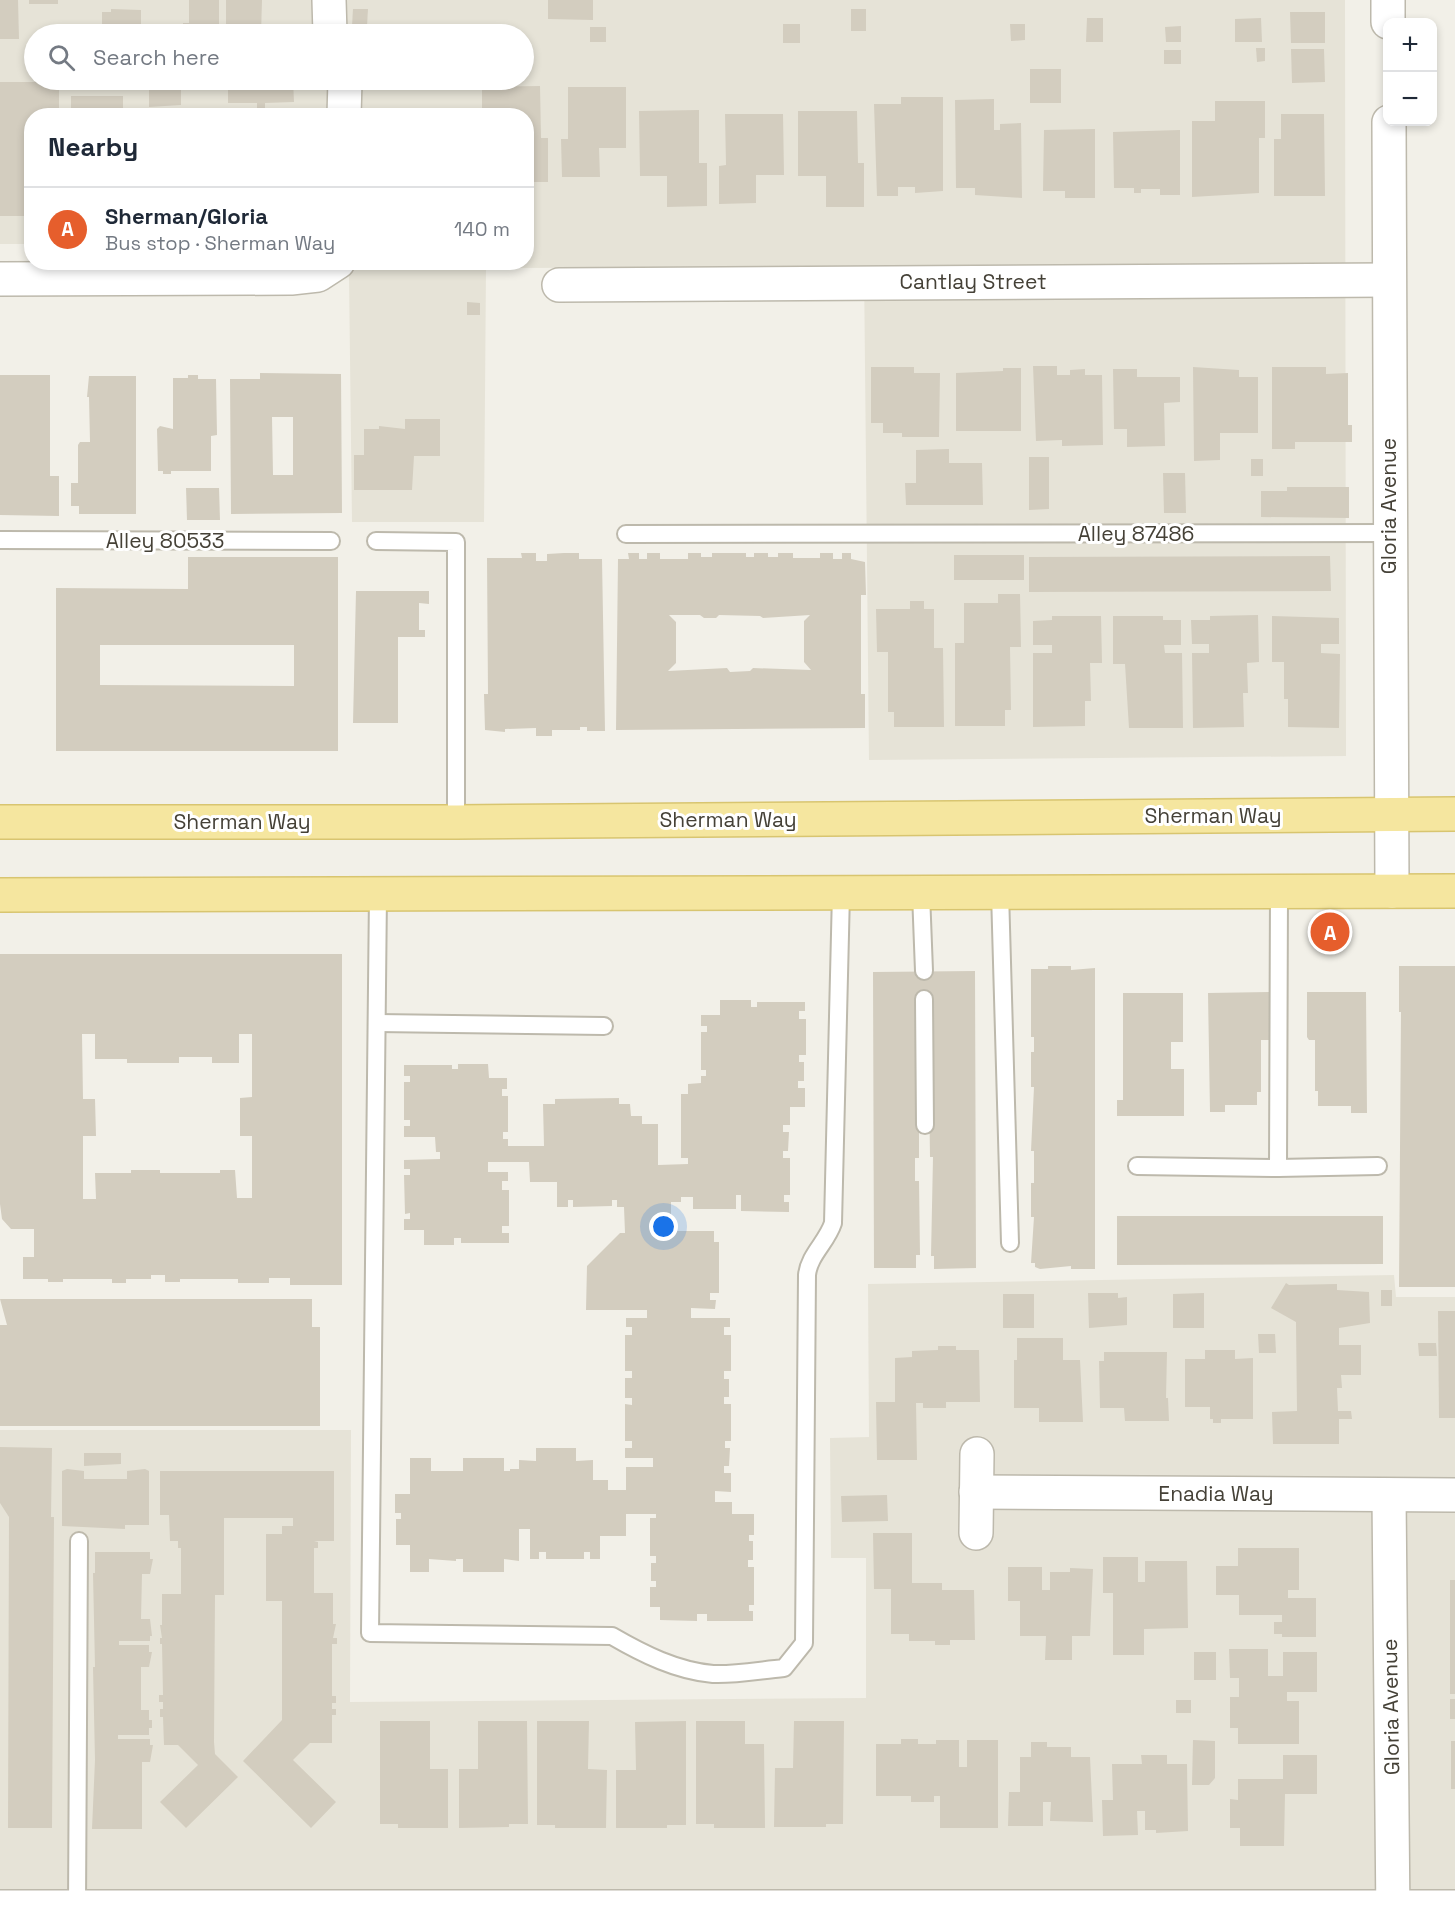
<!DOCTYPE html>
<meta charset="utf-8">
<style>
:root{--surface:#fff;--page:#f6f6f7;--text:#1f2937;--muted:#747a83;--line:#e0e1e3;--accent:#e65e2c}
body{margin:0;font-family:"Space Grotesk",sans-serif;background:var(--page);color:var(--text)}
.controls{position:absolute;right:18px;top:18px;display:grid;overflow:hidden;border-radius:12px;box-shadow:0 3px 9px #0003}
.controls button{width:54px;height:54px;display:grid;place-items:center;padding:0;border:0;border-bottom:2px solid var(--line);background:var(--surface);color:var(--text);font:30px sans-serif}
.you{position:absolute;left:664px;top:1227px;width:21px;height:21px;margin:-15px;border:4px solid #fff;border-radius:50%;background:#1a73e8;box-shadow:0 0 0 9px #1a73e833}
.badge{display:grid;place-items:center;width:39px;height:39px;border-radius:50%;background:var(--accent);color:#fff;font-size:20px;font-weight:700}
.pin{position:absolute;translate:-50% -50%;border:3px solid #fff;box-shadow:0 2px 6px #0006}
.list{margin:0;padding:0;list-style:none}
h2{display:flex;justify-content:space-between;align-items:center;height:78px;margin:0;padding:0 24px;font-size:26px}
h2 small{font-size:20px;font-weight:400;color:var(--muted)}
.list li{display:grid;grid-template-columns:39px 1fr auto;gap:18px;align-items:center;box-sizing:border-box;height:84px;padding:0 24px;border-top:2px solid var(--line)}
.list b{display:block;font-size:22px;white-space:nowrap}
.list p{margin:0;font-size:20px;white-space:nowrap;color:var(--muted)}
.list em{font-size:20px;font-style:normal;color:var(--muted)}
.icon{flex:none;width:33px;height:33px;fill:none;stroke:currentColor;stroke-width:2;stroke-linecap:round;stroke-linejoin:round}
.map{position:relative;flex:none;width:1455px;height:1920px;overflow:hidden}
.search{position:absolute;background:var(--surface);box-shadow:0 3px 9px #0003;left:24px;top:24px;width:510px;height:66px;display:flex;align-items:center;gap:15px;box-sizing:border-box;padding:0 21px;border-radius:33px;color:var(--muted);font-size:22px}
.panel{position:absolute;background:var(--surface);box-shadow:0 3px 9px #0003;left:24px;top:108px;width:510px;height:162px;border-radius:24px}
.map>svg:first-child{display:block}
.residential{fill:#e6e3d7;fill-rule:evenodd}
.building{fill:#d3cdbf;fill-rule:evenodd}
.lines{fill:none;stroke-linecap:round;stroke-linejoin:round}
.service-casing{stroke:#bdb9ac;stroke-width:20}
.minor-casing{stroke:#bdb9ac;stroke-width:36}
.tertiary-casing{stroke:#bdb9ac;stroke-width:36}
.primary-casing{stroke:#d8c570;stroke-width:36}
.service{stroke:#fff;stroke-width:16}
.minor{stroke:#fff;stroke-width:33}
.tertiary{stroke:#fff;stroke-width:33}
.primary{stroke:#f5e69f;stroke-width:33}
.labels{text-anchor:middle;stroke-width:6;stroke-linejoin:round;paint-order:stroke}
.street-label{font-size:21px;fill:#454137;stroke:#fff}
</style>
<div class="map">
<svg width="1455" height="1920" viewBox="0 0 1455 1920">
<rect width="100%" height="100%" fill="#f2f0e8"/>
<!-- residential -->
<g class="residential">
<path d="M0,0H1345L1346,756L869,760L864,267L486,268L484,522H352L349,275L352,263L526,262V116H32L31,244H0ZM34,34H524V80H34Z"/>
<path d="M1394,1275L1396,1297H1455V1920H0V1430H351L350,1702L866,1698V1558H831L830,1438L869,1437L868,1284Z"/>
</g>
<!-- building -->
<g class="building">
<path d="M0,0H18L19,39H0Z"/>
<rect x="29" y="0" width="29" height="4"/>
<path d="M189,0H219V34H188V32H183V23H189Z"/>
<path d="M226,0H262L261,34H226Z"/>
<path d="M548,0H593V20L548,19Z"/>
<path d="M111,9L141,10V34H102V12H111Z"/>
<path d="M353,9H368L367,26H352Z"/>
<rect x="851" y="9" width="15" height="22"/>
<path d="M1290,12H1325V43H1291Z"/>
<path d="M1087,18H1103V42H1086Z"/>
<path d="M1261,18L1262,42H1235V19Z"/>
<rect x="783" y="24" width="17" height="19"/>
<path d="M1010,24H1025V40L1011,41Z"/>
<path d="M1181,26V42H1166L1165,27Z"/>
<rect x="590" y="27" width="16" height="15"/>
<path d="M1256,48H1265V61L1257,62Z"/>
<path d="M1291,49H1324L1325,82L1292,83Z"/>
<rect x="1164" y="50" width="17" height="14"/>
<rect x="1030" y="69" width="31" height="34"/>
<path d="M149,80H181V105L149,107Z"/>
<rect x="182" y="80" width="33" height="7"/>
<path d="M228,80H293L294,102L265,103V109H257V103H228Z"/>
<path d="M0,82H59V116H32V216H0Z"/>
<path d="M540,86L541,138H548V182H526V116H482V87Z"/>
<path d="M568,87H626V148H599L600,177H562L561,139H568Z"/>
<rect x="71" y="96" width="52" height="20"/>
<path d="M901,97H943V191L915,193V187H898V196H877L874,104H901Z"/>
<path d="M994,99V130H1000V124L1021,123L1022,198L975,195V188H956L955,100Z"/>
<path d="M1215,101H1265V138H1259V193L1192,197V121H1215Z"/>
<path d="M214,109L215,116H165V110Z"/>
<path d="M699,110V163H707V206L667,207V176H640L639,111Z"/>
<path d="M798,111H857L858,163H864V207H826V176H798Z"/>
<path d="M725,114H783L784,175H756V203L719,204V166L726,165Z"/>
<path d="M1281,114H1324L1325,196H1274V139H1281Z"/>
<path d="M1095,129V198H1065V191H1043L1044,130Z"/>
<path d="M1180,130V195H1160V189H1141V193H1134V188H1114L1113,132Z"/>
<path d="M467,302L480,303V315H467Z"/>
<path d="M1033,366H1057V375H1070V370L1085,369V375H1102L1103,445L1062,446V440L1036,441Z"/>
<path d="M871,367H914V373H940L939,437H902V433H883V423H871Z"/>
<path d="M1193,367L1239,370V377H1258V433H1220V460L1194,461Z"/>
<path d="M1272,367H1326V374L1348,373V425H1352V442H1295V449H1272Z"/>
<path d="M1003,368H1021V431H956V373L1003,371Z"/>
<path d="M1113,369H1137V377H1180V402L1164,403L1165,446L1127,447V429H1114Z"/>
<path d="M260,373L341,374L342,513L231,514L230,379H260ZM272,417H293V475H273Z"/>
<path d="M0,375H50V476H59V516L0,515Z"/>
<path d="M188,375H198V379H216L217,435L211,436V471H171V474H163V471H158L157,429L160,426L173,429V378H188Z"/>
<path d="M89,376H136V514H79V506H71V483H78V445L80,442H90L89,397H87Z"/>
<path d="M405,419H440V456H414L412,490H354V455H364V429H379V426L405,429Z"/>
<path d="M949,449V463H982L983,505H906L905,483H916V450Z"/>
<path d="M1029,457H1049V509L1029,510Z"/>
<rect x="1251" y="459" width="12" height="17"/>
<path d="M1163,473H1185L1186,513H1164Z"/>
<path d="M1287,487H1349V518L1261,517V491H1287Z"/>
<path d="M186,488H219L220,520H187Z"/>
<path d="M521,553H536V561H547V554L564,553H579V559H602L605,731H587V727H580V730H552V736H536V728L505,729V732L485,730L484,694H488L487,558H522Z"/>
<path d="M628,553H639V559H647V553H660V559H688V553H701V557H712V553H746V557H754V553H768V557H778V553H793V558H820V553H833V559H842V553H851V559L865,562L866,595H861V694H865V728L616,730L618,559H629ZM669,615H700L704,618H716L719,615L760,616L763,618L810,615L804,621V662L811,670L753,668L750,671L730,672L727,668L668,671L676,663V622Z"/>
<rect x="954" y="555" width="70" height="25"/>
<path d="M1330,556L1331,591L1029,592V557Z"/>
<path d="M188,557H338V751H56V588L188,589ZM100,645H294V686L100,685Z"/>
<path d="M356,591H429V604L419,603V630H425V637H398V723H353Z"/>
<path d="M998,594H1020L1021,647H1010L1011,710H1005V726H955V643H964V603H998Z"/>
<path d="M910,601H924V609H934V648H943L944,727H894V712H888V652H877L876,609H910Z"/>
<path d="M1258,615L1259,662L1247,663L1248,693H1243L1244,727L1193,728L1192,653H1209V644H1192L1191,620H1210V616Z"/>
<path d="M1052,616H1101L1102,663H1090L1091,701H1085V726L1033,727V653H1052V645H1033V621L1052,620Z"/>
<path d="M1113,616H1163V620H1181V645H1164L1165,653H1182L1183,728H1129L1125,664H1113Z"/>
<path d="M1272,616L1339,618V644H1321V653L1340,654L1339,728L1288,727V699H1284V662H1272Z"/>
<path d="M0,954H342V1285H290V1278H269V1283H238V1279H180V1282H165V1275H151V1279H126V1283H112V1279H63V1282H48V1279H23V1257H34V1229H11L2,1219L0,1204ZM82,1034H95V1059H127V1063H179V1057H212V1063H239V1034H252V1097L240,1098V1136H252V1198H237L235,1170H220V1173H160V1170H131V1173H95L96,1199H83V1136H96L95,1099H83Z"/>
<path d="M1048,966H1071V970L1095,968V1269H1071V1266L1040,1269L1035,1267V1263H1031L1034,1217H1031V1183H1034V1151H1031L1034,1087H1031V1052H1034V1037H1031V969H1048Z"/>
<path d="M1399,966H1455V1287H1399L1401,1012H1399Z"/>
<path d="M975,971L976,1268L934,1269V1256H931L933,1157H930L929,1084L919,1061H915V1083H919V1158H915V1181H919L920,1255H916V1268H874L873,972Z"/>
<path d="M1269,992V1040H1261V1092H1257V1105H1225V1112H1210L1208,993Z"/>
<path d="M1307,992H1366L1367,1113H1351V1106H1318V1091H1315V1040H1309L1307,1037Z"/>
<path d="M1123,993H1183V1042H1171V1069H1184V1116H1117V1100H1123Z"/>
<path d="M720,1000H751V1007H757V1002H805V1011H799V1019H806V1055H799V1062H804V1081H798V1088H805V1107H790V1125H783V1132H789L788,1151H783V1158H790V1195H784V1202H789V1212L741,1211V1195H736V1209H693V1197H681V1202H671V1231H714V1242H719V1293H710V1300H716L715,1309L691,1308V1318H730V1327H724V1335H731V1371H724V1379H729V1397H724V1404H731V1441H725V1448H730L729,1466H724V1473H731V1492L715,1491V1502H732V1514H754V1535H749V1541H753V1560H748V1567H754V1605H749V1611H753V1621H707V1614H697V1621L660,1620V1607H650V1587H656V1581H651V1563H656V1556H650V1518H656V1514H626V1536H600V1559H590V1552H584V1559H546V1552H539V1559H530V1529H519V1561L504,1559V1572H463V1559H456V1561L429,1559V1572H410V1545H396V1519H401V1513H395V1494H410V1458H431V1471H463V1458H504V1471H510V1469H519V1460L536,1461V1448H576V1461L593,1460V1480H608V1490H626V1467H653V1458H625V1448H632V1441H625V1404L632,1405V1398H625V1378H632V1371H625V1335H632V1327H626V1318H647V1310H586L587,1266L620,1233H625L624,1207H617V1200H612V1206L573,1207V1200H568V1207H557V1182H530L529,1162H488V1172H508V1181H502V1190H509V1226H502V1233H509V1243H461V1238H454V1245H424V1230H404V1219H410V1213L405,1214L404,1175H410V1169H404V1160L440,1159V1152H436L435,1137H404V1126H410V1120H404V1082H410V1076H404V1065H452V1069H458V1064H488L489,1078H507V1089H502V1096H508V1132H503V1139H508V1146H544L543,1104H555V1099L619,1098V1104H630L631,1116H642V1124H658V1165L688,1164V1158H681V1094H688V1084L701,1083V1076H706V1070H701V1032H707V1026H701V1015H720Z"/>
<path d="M1117,1216H1383V1264L1117,1265Z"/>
<path d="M1286,1283L1289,1285L1337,1284V1290L1369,1292L1370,1323L1339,1328V1345H1361V1375H1341L1342,1388H1337L1338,1411H1351L1352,1419H1339V1444H1273L1272,1412L1297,1411L1296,1322L1271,1308Z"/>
<rect x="1381" y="1290" width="11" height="16"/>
<path d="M1088,1293H1118V1298L1127,1297V1325L1089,1328Z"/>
<path d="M1204,1293V1328H1173V1294Z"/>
<rect x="1003" y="1294" width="31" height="34"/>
<path d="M0,1299H312V1327H320V1426H0V1325H7Z"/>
<path d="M1438,1311H1455V1418H1439Z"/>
<path d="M1258,1334H1275L1276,1353H1259Z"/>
<path d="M1017,1338H1063V1360H1080L1083,1422H1039V1408H1014V1360H1017Z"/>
<path d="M1418,1343H1436L1437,1356H1419Z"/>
<path d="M938,1346H956V1350H979L980,1402H946V1408H923V1403H916L917,1460H877L876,1402H895V1358L912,1357V1351L938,1350Z"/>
<path d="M1205,1350H1235V1359L1253,1358V1419H1221V1423H1213V1419H1210V1407H1185V1359H1205Z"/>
<path d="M1104,1352H1167L1166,1398H1168L1169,1421H1125L1124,1408H1100L1099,1361H1104Z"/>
<path d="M0,1447L52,1448L51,1517H54L52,1828H8L9,1517L0,1503Z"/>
<path d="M84,1453H121V1464L84,1466Z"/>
<path d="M67,1469L84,1471V1479H127V1471L145,1469L149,1471V1525H125V1529L62,1526V1471Z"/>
<path d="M160,1471H334V1541H314L318,1542V1548H314V1593H333V1624H336L333,1638H337V1644H332V1696H336V1703H332V1709H336V1715H332V1743H310L293,1760L336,1802L311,1828L243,1761L282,1720V1601H266V1534H282V1526H293V1518H224V1595H215L214,1742L215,1754L238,1777L186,1828L160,1802L198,1765L178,1745H164L163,1717H160V1709H163V1702H159V1695H163L162,1644H160V1638H162L160,1625H162V1594H181V1548H178V1541H170L169,1515H160Z"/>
<path d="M887,1495L888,1521L842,1522L841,1496Z"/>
<path d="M873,1533H912V1583H942V1590H974L975,1640H950V1645H935V1641H909V1634H891V1589H874Z"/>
<path d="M1238,1548H1299V1590H1288V1598H1316V1637H1282V1634H1274V1622H1282V1615H1239V1595H1216V1566H1238Z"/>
<path d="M95,1552H150V1559H153L150,1574H142L141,1619H150L152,1636H150V1641H119V1645H149V1652H152L149,1667H141V1710H149V1720H152V1728H149V1735H118V1739H150V1745H153L150,1762H142V1829H92L95,1760L93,1667H95L93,1573H95Z"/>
<path d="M1103,1557H1138V1582H1145V1561H1187L1188,1628L1144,1629V1655H1113V1593H1103Z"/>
<path d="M1008,1567H1042V1590H1050V1572H1070V1568L1093,1569L1090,1636H1072V1660H1045L1046,1636H1020V1601H1008Z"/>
<rect x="1450" y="1580" width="5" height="114"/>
<path d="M1229,1649H1268V1676H1283V1652H1317V1692H1287V1701H1299V1744H1238V1728H1230V1697H1239V1678H1230Z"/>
<rect x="1194" y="1652" width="22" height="28"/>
<rect x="1450" y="1699" width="5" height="20"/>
<rect x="1176" y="1700" width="15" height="13"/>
<path d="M380,1721H430V1769H448V1828H398V1824H380Z"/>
<path d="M478,1721H527L528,1824H509V1827L459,1828V1769H478Z"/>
<path d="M537,1721H589L588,1769L607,1770L606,1828H555V1825H537Z"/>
<path d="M686,1721V1825H667V1828H616V1770H636L635,1722Z"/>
<path d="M696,1721H745V1744H764L765,1828H714V1824H696Z"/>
<path d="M794,1721H844L843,1824H826V1827H774L775,1768H793Z"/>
<path d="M901,1739H918V1744H936V1740H959V1767H967V1740H998V1828H940V1796H934V1802H911V1796H876V1744H901Z"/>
<path d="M1193,1740L1215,1741V1778L1209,1785H1192Z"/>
<rect x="1451" y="1741" width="4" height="48"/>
<path d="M1031,1742H1047V1747H1071V1757H1090L1093,1822L1050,1821L1051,1802H1043V1826H1008L1009,1792H1020V1757H1031Z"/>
<path d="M1141,1755H1167V1764H1187L1188,1831L1156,1833V1830H1145V1811H1137L1138,1835L1103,1836L1102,1800H1113L1112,1764H1142Z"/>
<path d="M1283,1755H1317V1794H1285L1284,1846H1240V1828H1230V1799L1238,1800V1779H1283Z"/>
</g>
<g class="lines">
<!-- service casing -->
<g class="service-casing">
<g id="service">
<path d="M626,534L1389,533"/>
<path d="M0,540L331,541"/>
<path d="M376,541L456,542V822"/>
<path d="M1000,892L1010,1243"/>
<path d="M921,893L924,971"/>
<path d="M378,894L370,1633L612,1636C643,1654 677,1671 713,1674C736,1675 761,1670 784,1668L804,1643L807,1275C809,1255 827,1242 833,1223L841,893"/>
<path d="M924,999L925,1125"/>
<path d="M377,1023L604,1026"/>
<path d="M1137,1166L1278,1168L1279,892"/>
<path d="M1278,1168L1378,1166"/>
<path d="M77,1907L79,1541"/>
</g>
</g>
<!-- minor casing -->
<g class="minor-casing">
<g id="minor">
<path d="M329,0L330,34"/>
<path d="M344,116L345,80"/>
<path d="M0,279L291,278L318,275L338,262"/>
<path d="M559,285L1388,280"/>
<path d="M976,1492L1455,1495"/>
<path d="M976,1533L977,1454"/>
<path d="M0,1907H1455"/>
</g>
</g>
<!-- tertiary casing -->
<g class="tertiary-casing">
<g id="tertiary">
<path d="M1388,0V22"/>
<path d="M1389,122L1392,891"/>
<path d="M1389,1495L1393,1920"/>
</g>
</g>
<!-- primary casing -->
<g class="primary-casing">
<g id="primary">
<path d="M0,822H456L1455,814"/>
<path d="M0,895L1455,891"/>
</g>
</g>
<!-- service -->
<use href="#service" class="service"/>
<!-- minor -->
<use href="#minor" class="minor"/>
<!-- tertiary -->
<use href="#tertiary" class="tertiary"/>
<!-- primary -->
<use href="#primary" class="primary"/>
</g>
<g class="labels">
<!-- street labels -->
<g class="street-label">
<text x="973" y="289">Cantlay Street</text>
<text transform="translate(1389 506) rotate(-90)" y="7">Gloria Avenue</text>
<text x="1136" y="541">Alley 87486</text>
<text x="165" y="548">Alley 80533</text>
<text x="1213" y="823">Sherman Way</text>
<text x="728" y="827">Sherman Way</text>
<text x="242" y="829">Sherman Way</text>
<text x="1216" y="1501">Enadia Way</text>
<text transform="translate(1391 1707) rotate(-91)" y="7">Gloria Avenue</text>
</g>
</g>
</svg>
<div class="controls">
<button>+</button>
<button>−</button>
</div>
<div class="you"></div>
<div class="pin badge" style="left:1330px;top:932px">A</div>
<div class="search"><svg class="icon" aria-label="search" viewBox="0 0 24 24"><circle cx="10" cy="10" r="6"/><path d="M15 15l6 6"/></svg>Search here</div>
<section class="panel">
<h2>Nearby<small></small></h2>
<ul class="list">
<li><span class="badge">A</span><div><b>Sherman/Gloria</b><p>Bus stop · Sherman Way</p></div><em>140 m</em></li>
</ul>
</section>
</div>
